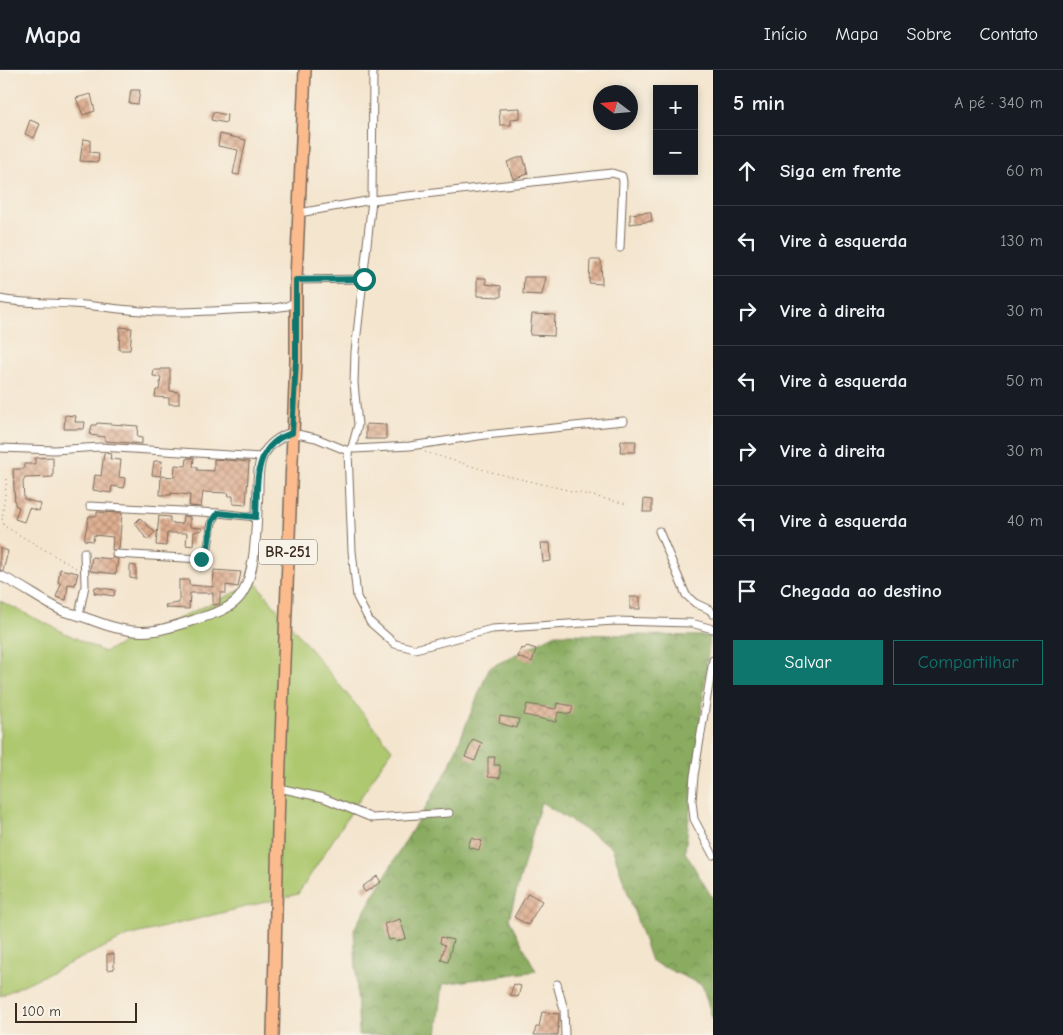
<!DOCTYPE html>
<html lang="pt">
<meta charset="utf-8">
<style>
:root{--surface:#171b24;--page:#20242c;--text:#f1f3f6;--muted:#9ea1a6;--line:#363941;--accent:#0f766e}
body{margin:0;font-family:"Comic Neue",sans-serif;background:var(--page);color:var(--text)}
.controls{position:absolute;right:15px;top:15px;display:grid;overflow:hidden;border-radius:0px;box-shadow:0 2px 8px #0003}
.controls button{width:45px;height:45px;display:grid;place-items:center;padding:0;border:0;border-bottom:1px solid var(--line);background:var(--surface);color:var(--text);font:25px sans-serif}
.compass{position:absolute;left:593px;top:15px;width:45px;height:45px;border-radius:50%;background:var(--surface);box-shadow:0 2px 8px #0003;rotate:286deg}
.scale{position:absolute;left:15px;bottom:12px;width:122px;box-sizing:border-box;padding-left:5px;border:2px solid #3b2a1e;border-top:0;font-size:14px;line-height:18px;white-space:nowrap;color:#3b2a1e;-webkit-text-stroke:4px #f7f3e8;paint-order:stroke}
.stop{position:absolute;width:15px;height:15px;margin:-11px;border:4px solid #0f766e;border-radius:50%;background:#fff}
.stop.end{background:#0f766e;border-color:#fff;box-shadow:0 1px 5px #0008}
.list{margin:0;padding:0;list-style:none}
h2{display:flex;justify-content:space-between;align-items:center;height:65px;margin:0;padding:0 20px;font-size:21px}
h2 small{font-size:16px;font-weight:400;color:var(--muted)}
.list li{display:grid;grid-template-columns:32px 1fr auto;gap:15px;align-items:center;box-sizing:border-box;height:70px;padding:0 20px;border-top:1px solid var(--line)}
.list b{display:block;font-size:19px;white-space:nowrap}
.list em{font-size:16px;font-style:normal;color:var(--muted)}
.actions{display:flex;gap:10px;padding:15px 20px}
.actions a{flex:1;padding:11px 0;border:1px solid var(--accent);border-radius:0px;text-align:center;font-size:18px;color:var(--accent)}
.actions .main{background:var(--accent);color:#fff}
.icon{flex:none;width:28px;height:28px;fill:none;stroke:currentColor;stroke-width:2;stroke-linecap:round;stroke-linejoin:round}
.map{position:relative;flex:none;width:713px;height:965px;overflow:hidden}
header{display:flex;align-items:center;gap:30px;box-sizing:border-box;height:70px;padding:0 25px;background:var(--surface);border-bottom:1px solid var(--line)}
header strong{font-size:24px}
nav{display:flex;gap:28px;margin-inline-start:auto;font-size:18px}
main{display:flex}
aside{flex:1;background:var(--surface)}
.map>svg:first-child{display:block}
.grass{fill:#adc86e;stroke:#747946}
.forest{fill:url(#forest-crowns);stroke:#626b40}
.building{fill:url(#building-cross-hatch)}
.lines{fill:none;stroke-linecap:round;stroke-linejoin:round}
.minor-casing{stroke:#7c6b5c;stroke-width:9}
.tertiary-casing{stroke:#7c6b5c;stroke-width:11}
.primary-casing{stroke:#7c6b5c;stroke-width:14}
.path{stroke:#7c6b5c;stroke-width:1;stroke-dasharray:1 4;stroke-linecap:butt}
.minor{stroke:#fff;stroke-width:7}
.tertiary{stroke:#fff;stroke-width:9}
.primary{stroke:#fbbb8d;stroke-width:11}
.route{stroke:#0f766e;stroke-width:6}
.labels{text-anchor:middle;stroke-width:4.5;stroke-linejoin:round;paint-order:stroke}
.shield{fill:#f7f3e8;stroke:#73665b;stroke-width:1}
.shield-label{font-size:15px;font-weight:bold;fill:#3b2a1e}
</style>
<header>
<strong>Mapa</strong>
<nav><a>Início</a><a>Mapa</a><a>Sobre</a><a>Contato</a></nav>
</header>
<main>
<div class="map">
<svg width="713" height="965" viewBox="0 0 713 965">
<defs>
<pattern id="forest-crowns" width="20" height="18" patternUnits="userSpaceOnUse" patternTransform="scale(1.25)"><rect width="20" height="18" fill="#8aac61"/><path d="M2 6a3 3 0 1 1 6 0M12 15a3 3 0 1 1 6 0" fill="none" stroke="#728c4f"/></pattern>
<pattern id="building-cross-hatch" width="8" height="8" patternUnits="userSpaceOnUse" patternTransform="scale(1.25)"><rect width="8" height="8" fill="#dfaf91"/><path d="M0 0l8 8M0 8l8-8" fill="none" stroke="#b68f76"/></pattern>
</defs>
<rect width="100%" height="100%" fill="#f7f3e8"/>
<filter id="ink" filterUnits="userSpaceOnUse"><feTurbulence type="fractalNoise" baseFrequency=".02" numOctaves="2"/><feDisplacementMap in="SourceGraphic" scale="10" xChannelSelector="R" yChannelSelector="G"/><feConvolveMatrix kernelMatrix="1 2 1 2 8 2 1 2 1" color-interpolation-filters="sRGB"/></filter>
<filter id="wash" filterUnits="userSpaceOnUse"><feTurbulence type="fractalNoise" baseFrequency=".0096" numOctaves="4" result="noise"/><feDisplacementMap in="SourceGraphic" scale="20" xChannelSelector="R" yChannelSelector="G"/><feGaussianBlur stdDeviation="1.12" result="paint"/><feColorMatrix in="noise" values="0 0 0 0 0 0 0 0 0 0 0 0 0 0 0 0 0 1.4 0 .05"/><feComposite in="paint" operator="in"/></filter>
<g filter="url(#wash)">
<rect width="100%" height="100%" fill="#f4e5ce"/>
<!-- grass -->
<path class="grass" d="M256,513L392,679L298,824L128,866L0,926V531L104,582Z"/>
<!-- forest -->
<path class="forest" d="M556,564L710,566L685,782L713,829V950L702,915L651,891L612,777L541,732L509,849L536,901L443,914L437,965H359L354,859L449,697L489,598Z"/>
<g id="blocks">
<!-- building -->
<g class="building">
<path d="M131,20H140L138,34L129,33Z"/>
<path d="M91,24L95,41L83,45L76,28Z"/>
<path d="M520,38V48L511,49V55H500L499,39Z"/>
<path d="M213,42L227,45L226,53L211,50Z"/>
<path d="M30,50L40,54L34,68L25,64Z"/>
<path d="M220,64L246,70L239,105L233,104L238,80L218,76Z"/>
<path d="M83,69L90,70V82L99,83L98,92L80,91Z"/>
<path d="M523,86L528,104L513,109L507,92Z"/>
<path d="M649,142L651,143L652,151L630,154V144Z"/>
<path d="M590,190H601L602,214L589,213Z"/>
<path d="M524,207H546L542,225L523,224Z"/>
<path d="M477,208H486V214L501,216V227L477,226Z"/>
<path d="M532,244L555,245L554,266L530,265Z"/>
<path d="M120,257L132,258L130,280H119Z"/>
<path d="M161,299H170V321L179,322V334H169V328L155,327L156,320H159L161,307L153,306L154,300H161Z"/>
<path d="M65,345L76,346L75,352H85L84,359H64Z"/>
<path d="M97,353L138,356L137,367L142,368V374L105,371V367L90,365L92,355H96Z"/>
<path d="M366,354L386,355V369H366Z"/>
<path d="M621,371H636L635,382H620Z"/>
<path d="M104,383L111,384L110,389L121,390L119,407L125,408L124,418L112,416L111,423L93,420L95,405L101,406Z"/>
<path d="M53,387V407L25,408L23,412L24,429L41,434L39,441L29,438L24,452L15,449L19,437L15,435L13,399H24V394H35V388Z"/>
<path d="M187,388H194L193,397H197V400L214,401V389L249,392L246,435L233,434V426H228L229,423L203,422L201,437L189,436L190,425L171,423V425H160L161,406L174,407L175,395L186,396Z"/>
<path d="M154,391H162L160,406L152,405Z"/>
<path d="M644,429L652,430V442H643Z"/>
<path d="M97,442L122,443L119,479L112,480L113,467L94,465L93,471L84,470L89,446H97Z"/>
<path d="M159,446L170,447V453L182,454L183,446L190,447V457L202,458V460L194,462L193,476L186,475L187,463H167L166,476L156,475Z"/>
<path d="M140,448L155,462L147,470L135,453Z"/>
<path d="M541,473H550L551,491L543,492Z"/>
<path d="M0,478L8,481L3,501L0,500Z"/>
<path d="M92,487L112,489V487L118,489L116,504L90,501Z"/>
<path d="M130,495L136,496V509L130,508Z"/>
<path d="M60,499L78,503L75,515L68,514L66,530L56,527L61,514L58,512Z"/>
<path d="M214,500L241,502L238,517L226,515V523H220V534L213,535V523H190L189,539L166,538L165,535L179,533V510H189V515L213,517Z"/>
<path d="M95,517L115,520L114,526L94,523Z"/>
<rect x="630" y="527" width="10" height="12"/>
<path d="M527,576L536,579L532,592L518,587L521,578L524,579Z"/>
<path d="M557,633L573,636L571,644L558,642L556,652L524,645L527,634L556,639Z"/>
<path d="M500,646L519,649L517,658L499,653Z"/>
<path d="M473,669L482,673L475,691L465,687Z"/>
<path d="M488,687H495L494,695H500V708L488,707Z"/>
<path d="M471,768L482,771L479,780L468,777Z"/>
<path d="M377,806L381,812L365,822L362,817Z"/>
<path d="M528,823L542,831L528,855L514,847Z"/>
<path d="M400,849L406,868L396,872L395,869L389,870L384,854Z"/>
<path d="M441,867L453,870L448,892L441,890L445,875L440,873Z"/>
<path d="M107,884H114V899L107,900Z"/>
<path d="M514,914L521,916L518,927L510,925Z"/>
<path d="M542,942L559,944L558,965H534L536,957H539Z"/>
</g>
</g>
</g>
<g filter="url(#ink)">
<use href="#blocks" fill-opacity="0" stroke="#7c6b5c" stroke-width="1"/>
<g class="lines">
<!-- minor casing -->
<g class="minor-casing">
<g id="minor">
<path d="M373,0L372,130L355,282L354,313L358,355L352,377L348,381L352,481L357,527L370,552L395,574L415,579L492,559L615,551L691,553L713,559"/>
<path d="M299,143L372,130L612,103L622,106L623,112L620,178"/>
<path d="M296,210L364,209"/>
<path d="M0,229C24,234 48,232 72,234C101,236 130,241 159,242C197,243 236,239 274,238L287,236L297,231"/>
<path d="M292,363L316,368L348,381"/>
<path d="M352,377L354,379L410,376L485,365L624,351"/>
<path d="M0,378L54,380L100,377L262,387"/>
<path d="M90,436L218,443L256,447"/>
<path d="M659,461L686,525L695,533L710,540L713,544"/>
<path d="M116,484L201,489L207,483L212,452L218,443"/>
<path d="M79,545L85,516L84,482"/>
<path d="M713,590L694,706L692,731L694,749L713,785"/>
<path d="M279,718L324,728L372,748L449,743"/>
<path d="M557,914L564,940L565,965"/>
</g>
</g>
<!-- tertiary casing -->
<g class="tertiary-casing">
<path id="tertiary" d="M0,506C22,515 41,531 63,541C67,543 72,543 77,545C91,549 103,555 117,558C148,566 165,559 194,550C209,545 227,541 238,529C258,508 256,447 258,419C258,409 258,394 263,385C270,373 279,367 292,363"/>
</g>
<!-- primary casing -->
<g class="primary-casing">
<path id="primary" d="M273,965L279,718L296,290V210L305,0"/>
</g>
<!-- path -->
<g class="path">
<path d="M425,382L491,402L627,434"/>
<path d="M7,409L2,448L4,456L76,498"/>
</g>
<!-- minor -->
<use href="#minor" class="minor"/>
<!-- tertiary -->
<use href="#tertiary" class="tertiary"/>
<!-- primary -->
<use href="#primary" class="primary"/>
</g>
</g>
<g class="lines" filter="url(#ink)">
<!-- route -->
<path class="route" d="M201,489L207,483L212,452L218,443L256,447C258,413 252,375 292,363L296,290V210L364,209"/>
</g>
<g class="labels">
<!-- shield labels -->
<rect class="shield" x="259" y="469.5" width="58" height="25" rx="4"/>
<g class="shield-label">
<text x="288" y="487">BR-251</text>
</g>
</g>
</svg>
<div class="controls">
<button>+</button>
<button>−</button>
</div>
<svg class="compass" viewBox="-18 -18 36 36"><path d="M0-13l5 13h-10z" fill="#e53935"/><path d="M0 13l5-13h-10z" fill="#9ea1a6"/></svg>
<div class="scale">100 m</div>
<div class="stop" style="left:364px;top:209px"></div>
<div class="stop end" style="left:201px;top:489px"></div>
</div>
<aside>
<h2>5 min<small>A pé · 340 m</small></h2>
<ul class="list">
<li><svg class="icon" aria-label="ahead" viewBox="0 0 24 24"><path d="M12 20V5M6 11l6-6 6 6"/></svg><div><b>Siga em frente</b></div><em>60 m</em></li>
<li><svg class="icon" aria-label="left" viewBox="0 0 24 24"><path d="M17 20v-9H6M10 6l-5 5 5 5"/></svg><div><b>Vire à esquerda</b></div><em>130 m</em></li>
<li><svg class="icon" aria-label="right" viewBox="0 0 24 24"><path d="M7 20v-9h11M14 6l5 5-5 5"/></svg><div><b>Vire à direita</b></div><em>30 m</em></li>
<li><svg class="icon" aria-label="left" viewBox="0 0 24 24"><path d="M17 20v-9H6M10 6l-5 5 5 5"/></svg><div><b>Vire à esquerda</b></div><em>50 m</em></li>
<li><svg class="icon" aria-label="right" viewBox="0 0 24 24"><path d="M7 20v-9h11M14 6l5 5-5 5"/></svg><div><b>Vire à direita</b></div><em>30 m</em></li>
<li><svg class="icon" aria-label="left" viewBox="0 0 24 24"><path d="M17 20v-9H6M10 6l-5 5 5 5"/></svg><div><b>Vire à esquerda</b></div><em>40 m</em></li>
<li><svg class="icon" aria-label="arrive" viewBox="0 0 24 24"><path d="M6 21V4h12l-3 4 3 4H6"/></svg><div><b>Chegada ao destino</b></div></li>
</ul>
<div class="actions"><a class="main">Salvar</a><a>Compartilhar</a></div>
</aside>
</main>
